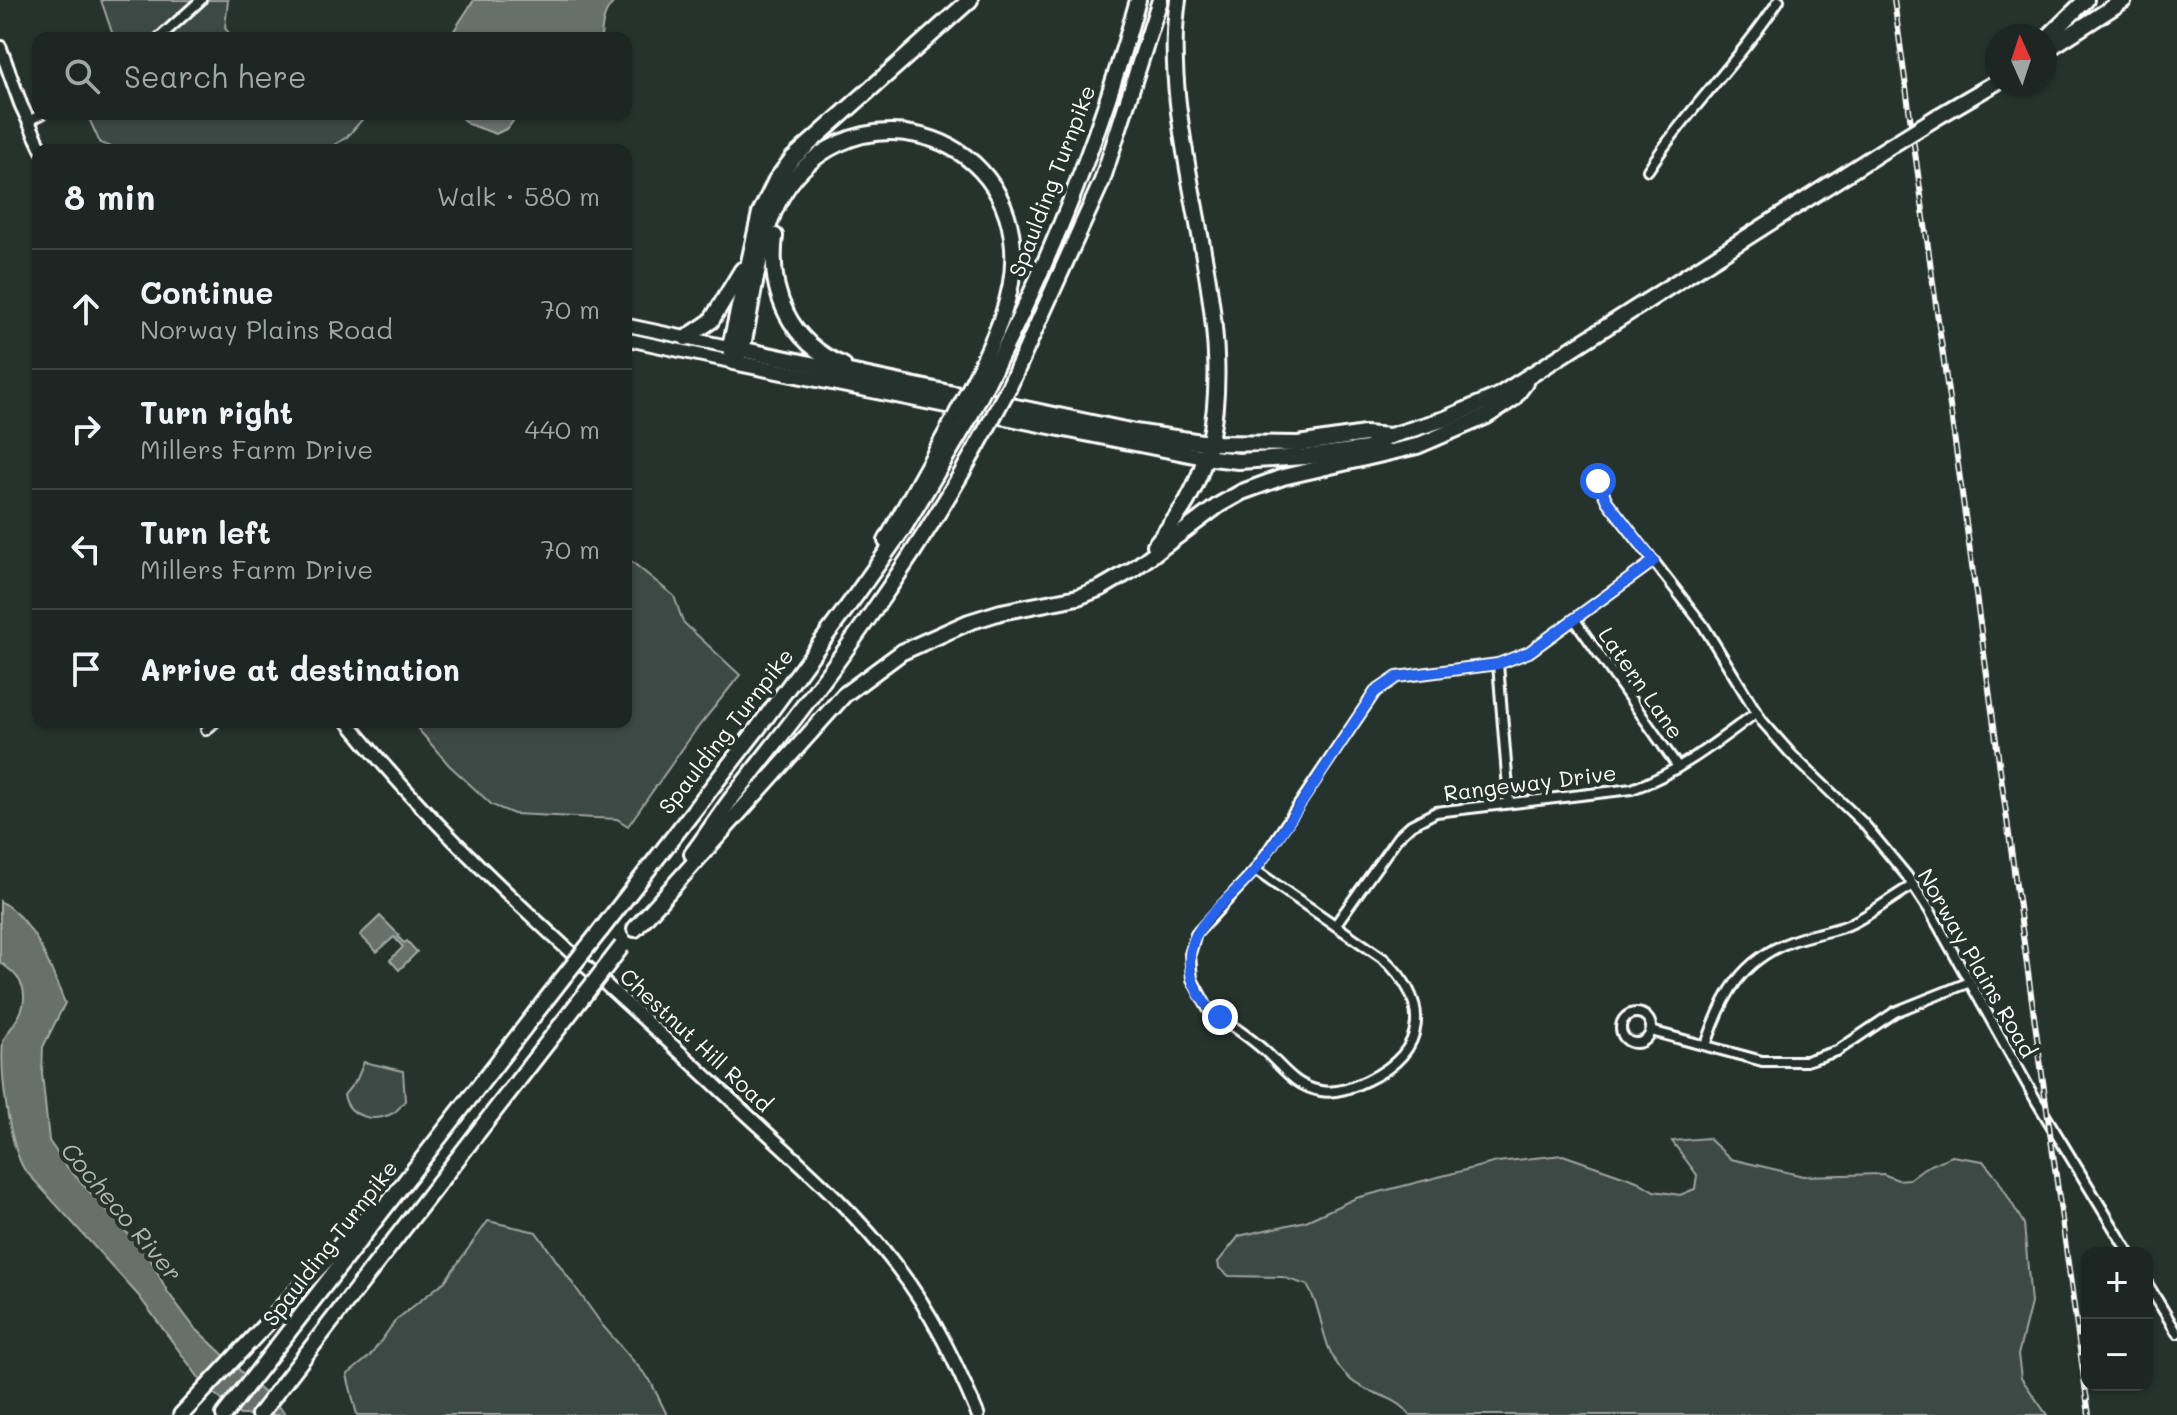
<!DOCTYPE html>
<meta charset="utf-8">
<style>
:root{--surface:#1c2622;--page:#252e2a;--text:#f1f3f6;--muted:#a0a5a5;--line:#3a4340}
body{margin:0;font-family:Mali,sans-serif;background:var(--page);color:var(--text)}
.controls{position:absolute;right:24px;bottom:24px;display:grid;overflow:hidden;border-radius:16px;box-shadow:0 2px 6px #0004}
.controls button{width:72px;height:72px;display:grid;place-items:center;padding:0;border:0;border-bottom:2px solid var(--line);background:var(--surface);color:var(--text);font:40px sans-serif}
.compass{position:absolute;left:1985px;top:24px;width:72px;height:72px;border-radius:50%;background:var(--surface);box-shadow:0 2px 6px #0004;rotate:357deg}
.stop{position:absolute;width:24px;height:24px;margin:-18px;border:6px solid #2563eb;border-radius:50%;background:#fff}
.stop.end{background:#2563eb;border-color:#fff;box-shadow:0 2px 8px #0008}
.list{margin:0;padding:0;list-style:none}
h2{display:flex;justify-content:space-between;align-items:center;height:104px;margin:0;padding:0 32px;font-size:34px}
h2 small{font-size:26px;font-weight:400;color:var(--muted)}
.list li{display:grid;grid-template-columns:52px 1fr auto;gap:24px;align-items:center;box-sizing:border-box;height:120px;padding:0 32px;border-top:2px solid var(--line)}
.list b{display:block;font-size:30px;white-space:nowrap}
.list p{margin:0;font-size:26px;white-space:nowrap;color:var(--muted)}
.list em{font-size:26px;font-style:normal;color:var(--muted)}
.icon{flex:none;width:44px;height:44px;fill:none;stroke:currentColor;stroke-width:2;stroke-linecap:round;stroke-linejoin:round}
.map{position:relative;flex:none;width:2177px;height:1415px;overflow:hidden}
.search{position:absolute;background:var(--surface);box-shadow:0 2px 6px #0004;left:32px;top:32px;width:600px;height:88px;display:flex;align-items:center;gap:20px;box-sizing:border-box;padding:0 28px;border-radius:16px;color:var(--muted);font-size:30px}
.panel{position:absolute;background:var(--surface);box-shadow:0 2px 6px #0004;left:32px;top:144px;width:600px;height:584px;border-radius:16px}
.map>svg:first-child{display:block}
.green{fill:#3e4944;stroke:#9ea4a2;stroke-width:2}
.water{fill:#67706c;stroke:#a4a9a7;stroke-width:2}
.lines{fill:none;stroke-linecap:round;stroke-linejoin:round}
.street-casing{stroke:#fff;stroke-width:14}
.secondary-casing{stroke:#fff;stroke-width:17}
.highway-casing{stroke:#fff;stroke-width:20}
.street{stroke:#26332d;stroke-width:8}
.secondary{stroke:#26332d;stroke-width:11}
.highway{stroke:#26332d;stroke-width:14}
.rail-casing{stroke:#fff;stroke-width:6}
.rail{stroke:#26332d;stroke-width:3;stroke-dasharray:9;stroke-linecap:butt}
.highway-bridge-casing{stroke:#fff;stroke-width:20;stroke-linecap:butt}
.highway-bridge{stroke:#26332d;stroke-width:14}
.route{stroke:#2563eb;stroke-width:10}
.labels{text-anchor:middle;stroke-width:8;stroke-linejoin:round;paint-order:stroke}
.street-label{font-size:22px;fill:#fff;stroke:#26332d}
.water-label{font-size:24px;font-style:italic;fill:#b3b8b6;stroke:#26332d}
</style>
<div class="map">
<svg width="2177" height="1415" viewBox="0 0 2177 1415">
<rect width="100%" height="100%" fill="#26332d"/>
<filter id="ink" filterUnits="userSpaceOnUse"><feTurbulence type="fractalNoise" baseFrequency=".0125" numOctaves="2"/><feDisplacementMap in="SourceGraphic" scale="16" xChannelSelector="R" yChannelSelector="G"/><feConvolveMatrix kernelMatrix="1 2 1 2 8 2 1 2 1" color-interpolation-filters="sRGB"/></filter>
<g filter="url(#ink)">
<!-- green -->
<g class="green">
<path d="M101,0H228L225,28L233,38H114Z"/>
<path d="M87,114H367L347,137L326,150H119L100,143Z"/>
<path d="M626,557L674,596L683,622L740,675L695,731L628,826L617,819L514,814L492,805L449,765L412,722H626Z"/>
<path d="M364,1062L403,1071L405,1101C400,1106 397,1112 391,1114C372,1123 348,1116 344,1095L357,1079Z"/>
<path d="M1708,1138L1731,1159L1803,1176L1883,1174L1898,1180L1909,1179L1924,1168L1952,1156L1983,1161L1997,1178L2024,1224L2031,1303L2018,1355L2021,1378L2047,1415H1410C1396,1394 1369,1396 1351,1380C1318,1350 1327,1318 1307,1285L1282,1277L1229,1276L1219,1268L1218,1262L1239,1236L1306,1221L1356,1198L1497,1162L1563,1155L1637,1181L1654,1191L1680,1195L1695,1189L1697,1175L1672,1141Z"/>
<path d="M488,1221L536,1232L603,1326L650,1380L667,1415H357L347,1375L370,1356L396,1320L445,1281Z"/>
</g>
<!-- water -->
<g class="water">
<path d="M474,0H617C604,9 602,23 601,38H449Z"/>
<path d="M457,114H518L508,128L496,134L468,124Z"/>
<path d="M0,901C37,923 49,965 65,1003L43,1047L42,1073L49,1141L67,1167L150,1258L167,1291L194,1327L287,1415H240L205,1386L138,1295L24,1169C8,1140 0,1072 3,1041C10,1027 25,1014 24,996C24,980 12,971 0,962Z"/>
<path d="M380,916L399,935L398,937L404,943L407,941L417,952L399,970L390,960L403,947L394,937L377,952L360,935Z"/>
</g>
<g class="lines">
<!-- street casing -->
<g class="street-casing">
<g id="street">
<path d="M159,38L201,0"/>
<path d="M28,121L42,114"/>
<path d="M1648,170C1687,110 1740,60 1779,0"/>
<path d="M1598,481L1607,501L1703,625L1762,721L1792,755L1864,824L1907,876L1930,911L2037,1102L2129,1253"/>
<path d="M1575,620L1678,767"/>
<path d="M1498,664L1509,801"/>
<path d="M206,730L215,722"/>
<path d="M1255,870L1384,959C1430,1002 1428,1051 1368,1080C1354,1087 1337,1094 1321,1091C1296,1087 1284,1069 1267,1053C1249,1036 1228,1023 1208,1009L1192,979L1190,954L1196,934L1255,870L1375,692L1397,677L1498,664L1529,652L1654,561"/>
<path d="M1336,924L1398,837L1411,825L1436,812L1632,789C1678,773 1718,741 1757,712"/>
<circle cx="1636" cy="1028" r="15"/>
<path d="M1651,1031L1762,1061H1806L1837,1051L1895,1012L1970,982"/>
<path d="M1706,1045C1723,995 1741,959 1795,940C1812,934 1831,932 1848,925C1871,915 1890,898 1912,886"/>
<path d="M2147,1283L2177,1333"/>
</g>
</g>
<!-- secondary casing -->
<g class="secondary-casing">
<g id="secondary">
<path d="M0,47L21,105L42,150"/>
<path d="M626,325L730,347"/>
<path d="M626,339L733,362"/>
<path d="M348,722C458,860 598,974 726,1095C784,1150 849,1203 897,1267C932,1312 956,1363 978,1415"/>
</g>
</g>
<!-- highway casing -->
<g class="highway-casing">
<g id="highway">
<path d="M2045,40L2086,0"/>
<path d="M2045,51L2124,0"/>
<path d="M1937,117L1997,82"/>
<path d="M775,236C768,292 789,342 843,365"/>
<path d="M686,338L711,321L742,270"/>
<path d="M730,347L1135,432L1208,443L1298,444L1365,434L1390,436"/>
<path d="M732,355L730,347L760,213L776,180L792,159L970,0"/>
<path d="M736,357L742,350C752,307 759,240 778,203C837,89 1004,119 1013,248C1016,296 994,339 974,380"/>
<path d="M733,362L1204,457L1238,461L1305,457L1367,449L1390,436L1445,419L1498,396L1887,148"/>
<path d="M987,383C1051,261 1101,133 1138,0"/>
<path d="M1009,387L1102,181L1160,0"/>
<path d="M886,541L953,421"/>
<path d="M1155,545C1166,531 1178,517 1187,501C1268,359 1154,157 1178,0"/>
<path d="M692,854C707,835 720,813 735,794C827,679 917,558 987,428"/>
<path d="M635,929L844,695L902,652L969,622L1001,612L1078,597L1101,588L1132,570L1219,505L1242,492L1283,477L1417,446L1487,416L1513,399L1525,383"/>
<path d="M601,930L758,728L856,595L903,529L966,424"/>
<path d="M181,1415L375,1208"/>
<path d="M224,1415L562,979"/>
<path d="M259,1415L585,994"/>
</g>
</g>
<!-- street -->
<use href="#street" class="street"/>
<!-- secondary -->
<use href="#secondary" class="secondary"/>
<!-- highway -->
<use href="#highway" class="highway"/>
<!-- rail casing -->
<g class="rail-casing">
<path id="rail" d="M1894,0L2089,1415"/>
</g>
<!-- rail -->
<use href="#rail" class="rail"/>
<!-- highway-bridge casing -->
<g class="highway-bridge-casing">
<g id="highway-bridge">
<path d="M1887,148L1937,117"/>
<path d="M953,421L974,380"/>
<path d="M966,424L987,383"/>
<path d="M987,428L1009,387"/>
<path d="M562,979L601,930"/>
<path d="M585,994L622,946"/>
</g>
</g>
<!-- highway-bridge -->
<use href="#highway-bridge" class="highway-bridge"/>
</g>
</g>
<g class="lines" filter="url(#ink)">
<!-- route -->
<path class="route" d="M1220,1017C1197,1001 1183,971 1193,942C1202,916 1238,892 1256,869C1298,812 1335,750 1375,692L1397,677L1498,664L1529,652L1654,561L1607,501L1598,481"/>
</g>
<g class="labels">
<!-- street labels -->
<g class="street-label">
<text transform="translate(1052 181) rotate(-69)" y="8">Spaulding Turnpike</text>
<text transform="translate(1641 683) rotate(55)" y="8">Latern Lane</text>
<text transform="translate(726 731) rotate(-52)" y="8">Spaulding Turnpike</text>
<text transform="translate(1530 783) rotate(-7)" y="8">Rangeway Drive</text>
<text transform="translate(1977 963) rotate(60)" y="8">Norway Plains Road</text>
<text transform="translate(696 1040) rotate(43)" y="8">Chestnut Hill Road</text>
<text transform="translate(330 1243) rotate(-52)" y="8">Spaulding Turnpike</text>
</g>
<!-- water labels -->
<g class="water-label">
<text transform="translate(121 1212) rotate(50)" y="8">Cocheco River</text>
</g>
</g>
</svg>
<div class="controls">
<button>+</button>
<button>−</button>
</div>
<svg class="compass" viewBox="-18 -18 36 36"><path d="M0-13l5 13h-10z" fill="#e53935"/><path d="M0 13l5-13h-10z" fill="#a0a5a5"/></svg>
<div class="stop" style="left:1598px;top:481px"></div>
<div class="stop end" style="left:1220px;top:1017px"></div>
<div class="search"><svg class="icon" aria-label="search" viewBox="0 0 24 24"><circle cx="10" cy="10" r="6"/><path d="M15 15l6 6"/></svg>Search here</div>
<section class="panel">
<h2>8 min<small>Walk · 580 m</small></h2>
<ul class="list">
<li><svg class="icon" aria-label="ahead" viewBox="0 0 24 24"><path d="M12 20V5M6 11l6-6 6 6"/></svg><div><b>Continue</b><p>Norway Plains Road</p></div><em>70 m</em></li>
<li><svg class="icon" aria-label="right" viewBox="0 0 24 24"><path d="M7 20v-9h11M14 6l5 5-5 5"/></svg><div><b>Turn right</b><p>Millers Farm Drive</p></div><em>440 m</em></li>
<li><svg class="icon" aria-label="left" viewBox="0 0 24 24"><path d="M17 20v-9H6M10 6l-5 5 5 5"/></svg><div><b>Turn left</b><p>Millers Farm Drive</p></div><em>70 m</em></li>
<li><svg class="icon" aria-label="arrive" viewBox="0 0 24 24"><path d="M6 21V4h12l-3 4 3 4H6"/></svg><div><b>Arrive at destination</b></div></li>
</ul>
</section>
</div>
